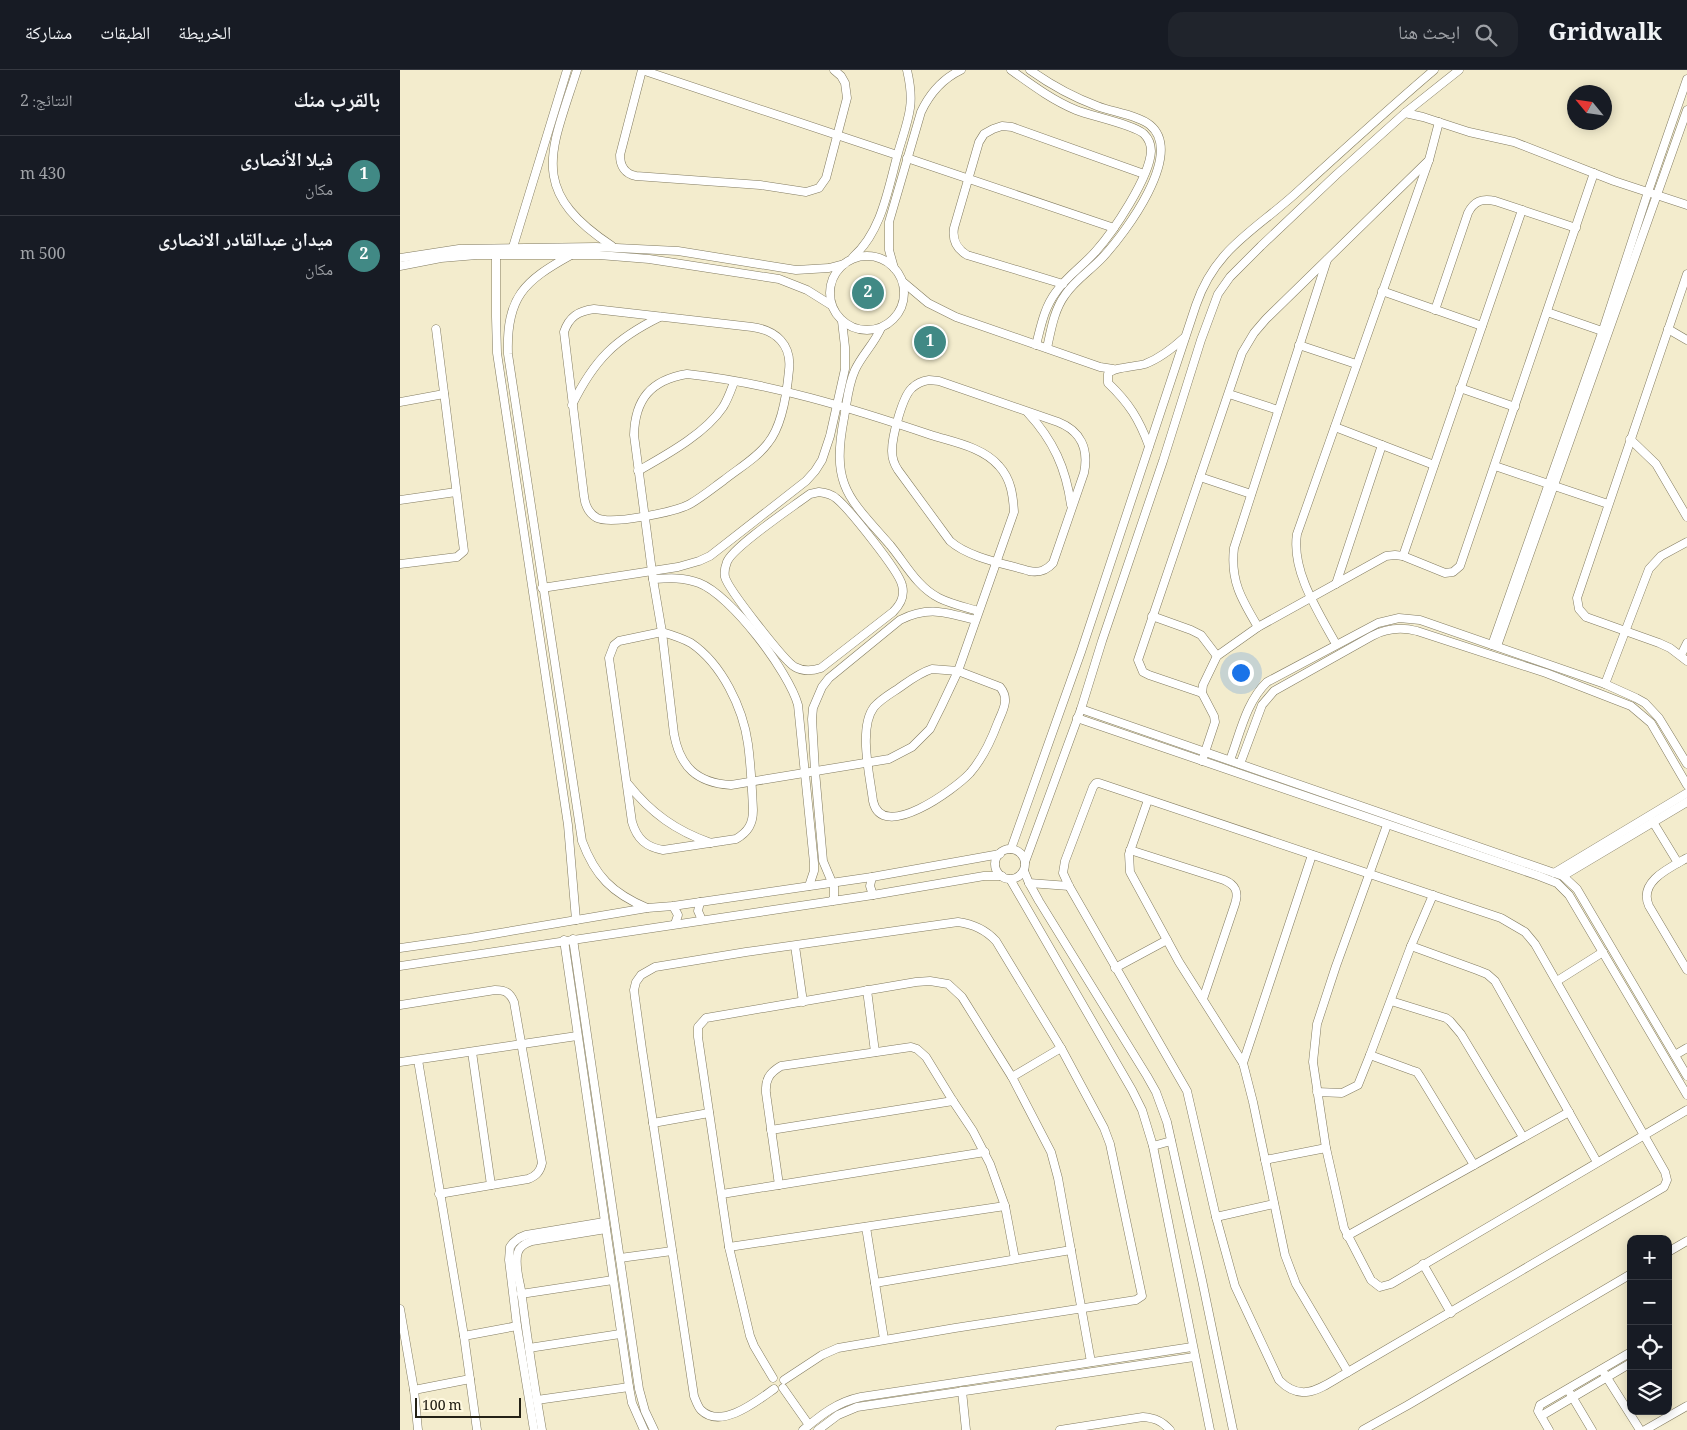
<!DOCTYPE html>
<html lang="ar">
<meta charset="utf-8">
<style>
:root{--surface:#171b24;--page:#20242c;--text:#f1f3f6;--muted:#9ea1a6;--line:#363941;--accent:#418985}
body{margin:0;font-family:Georgia,"Noto Naskh Arabic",serif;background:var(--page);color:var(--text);direction:rtl}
.controls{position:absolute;right:15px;bottom:15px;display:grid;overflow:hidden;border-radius:10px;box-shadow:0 2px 12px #0003}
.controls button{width:45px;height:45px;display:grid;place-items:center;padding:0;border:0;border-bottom:1px solid var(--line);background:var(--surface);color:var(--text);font:25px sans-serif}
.compass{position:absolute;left:1167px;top:15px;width:45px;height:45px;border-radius:50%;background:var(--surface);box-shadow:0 2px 12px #0003;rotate:299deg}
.scale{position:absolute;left:15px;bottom:12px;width:106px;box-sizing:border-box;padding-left:5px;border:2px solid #242116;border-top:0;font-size:14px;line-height:18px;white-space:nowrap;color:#242116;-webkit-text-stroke:4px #fff9e0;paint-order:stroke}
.you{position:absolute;left:840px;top:602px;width:18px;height:18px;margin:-12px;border:4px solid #fff;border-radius:50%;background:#1a73e8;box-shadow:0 0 0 8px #1a73e833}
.badge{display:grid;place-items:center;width:32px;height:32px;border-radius:50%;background:var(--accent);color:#fff;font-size:16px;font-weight:700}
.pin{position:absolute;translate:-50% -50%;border:2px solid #fff;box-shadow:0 1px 5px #0006}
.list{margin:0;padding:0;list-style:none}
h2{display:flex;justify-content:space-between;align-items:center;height:65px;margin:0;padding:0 20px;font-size:21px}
h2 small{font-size:16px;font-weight:400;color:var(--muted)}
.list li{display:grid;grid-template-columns:32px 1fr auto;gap:15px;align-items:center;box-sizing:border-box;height:80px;padding:0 20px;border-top:1px solid var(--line)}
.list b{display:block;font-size:19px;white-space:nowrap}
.list p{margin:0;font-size:16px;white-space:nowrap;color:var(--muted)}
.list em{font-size:16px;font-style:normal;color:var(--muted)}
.icon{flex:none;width:28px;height:28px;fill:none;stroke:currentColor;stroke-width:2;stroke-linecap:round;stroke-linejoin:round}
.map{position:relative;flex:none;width:1287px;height:1360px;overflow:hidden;direction:ltr}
header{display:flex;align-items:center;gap:30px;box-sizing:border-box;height:70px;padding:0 25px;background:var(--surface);border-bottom:1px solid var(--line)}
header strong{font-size:24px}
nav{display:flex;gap:28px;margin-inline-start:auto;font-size:18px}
.search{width:350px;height:45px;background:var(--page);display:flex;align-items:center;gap:12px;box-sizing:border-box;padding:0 18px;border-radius:15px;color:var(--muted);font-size:19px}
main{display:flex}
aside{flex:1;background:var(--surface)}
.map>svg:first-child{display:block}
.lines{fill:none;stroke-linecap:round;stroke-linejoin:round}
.minor-casing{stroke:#827b60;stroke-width:9}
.minor{stroke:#fff;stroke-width:8}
</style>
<header>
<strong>Gridwalk</strong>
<div class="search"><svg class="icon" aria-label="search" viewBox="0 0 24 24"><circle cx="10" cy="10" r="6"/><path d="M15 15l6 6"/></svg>ابحث هنا</div>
<nav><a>الخريطة</a><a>الطبقات</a><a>مشاركة</a></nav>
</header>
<main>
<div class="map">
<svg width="1287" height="1360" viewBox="0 0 1287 1360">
<rect width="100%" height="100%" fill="#f3eccd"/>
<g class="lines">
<!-- minor casing -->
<g class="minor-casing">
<g id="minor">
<path d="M177,0C151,82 127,120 212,176"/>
<path d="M242,0L220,85C220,96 225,104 236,106L360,115L406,122L419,118L426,108L447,28L445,13L441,6L434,0"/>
<path d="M242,0L497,85"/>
<path d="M611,0C632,15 652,30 676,40C691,46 735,55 744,64C749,69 751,75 751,81C750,107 713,162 696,181C684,195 667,206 656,222C644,238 641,256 636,275"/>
<path d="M630,0C651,15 673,27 697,36C712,42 738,45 750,55C785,84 725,163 703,187C691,200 675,210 665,225C654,240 651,260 647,278"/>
<path d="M1005,43L1023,47L1069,62L1114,72L1214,111L1287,135"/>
<path d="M507,88L714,158"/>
<path d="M113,177L167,0"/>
<path d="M96,185V247L97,283L168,755L176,850"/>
<path d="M171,185C124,211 106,227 108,284L182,771C195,806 212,823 247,838"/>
<circle cx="467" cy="223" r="37"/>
<path d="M453,187C482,161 488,119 498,83C502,68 508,53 510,38C512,25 510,13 507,0"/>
<path d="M0,188L59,179L196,177L278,181L396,200L429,198L444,194"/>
<path d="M0,196L41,188L77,185H199L249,189L379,209L407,220L431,235"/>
<path d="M494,198L489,180V152L521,42C530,23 542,9 561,0"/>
<path d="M1287,204L1177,528L1179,539L1186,547L1259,573L1270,578L1287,591"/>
<path d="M503,212L528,233L556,247L700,297L713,299"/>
<path d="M663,214L567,185C557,179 552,171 554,158L579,72L584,64L593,59L602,56L612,57L744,104"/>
<path d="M982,221L1082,256"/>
<path d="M194,239L352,257C376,260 392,275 389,300C387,322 382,356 368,373C357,388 339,398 324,410C313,418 302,427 290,434C275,442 212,455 197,448C188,443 185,435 184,426L164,262C169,247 178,241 194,239Z"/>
<path d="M1035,240L1068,143C1074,131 1082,128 1095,131L1176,158"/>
<path d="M1147,242L1202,261"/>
<path d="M481,258C474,274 462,285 455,300C448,315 447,332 444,348C431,416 448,427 490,475C505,493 517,517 539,528C551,534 565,537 578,541"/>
<path d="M1268,259L1287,270"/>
<path d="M899,275L956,294"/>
<path d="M287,304C370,313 451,338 531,365C553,372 583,377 599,396C611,409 613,425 614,442L558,601L541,637L530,659L512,677L489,689L331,715C297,713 280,697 274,664L262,562L253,509L234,365C235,329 251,310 287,304Z"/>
<path d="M529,310L539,311L658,352C681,361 689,379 684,403L653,493C646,501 639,503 629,501C606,494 569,488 550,471L498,400C494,394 492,388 492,381C492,367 502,327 512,318C517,313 523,311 529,310Z"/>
<path d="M1060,318L1115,337"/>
<path d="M829,324L878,340"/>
<path d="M0,332L44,324"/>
<path d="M172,335C194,290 215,269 260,247"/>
<path d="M628,343C653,370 666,398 671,435"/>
<path d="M935,357L1034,395"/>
<path d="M1230,369L1256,394L1287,447"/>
<path d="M749,376C739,349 729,333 708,313V304C713,297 735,297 745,294C761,288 773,278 785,267"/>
<path d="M1095,396L1208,434"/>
<path d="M238,401C266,385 305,364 323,337C328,329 331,320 334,312"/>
<path d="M800,407L851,424"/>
<path d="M419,422C426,423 432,424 437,429C449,439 499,501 502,515C505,526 501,534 493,542L421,598C412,601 404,602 395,597C385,592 328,519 325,507C324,502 325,497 327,492C332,478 388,440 403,429L410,424Z"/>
<path d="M0,430L56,422"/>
<path d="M1003,486L1122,140"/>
<path d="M0,494L57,487L64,481L36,259"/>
<path d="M253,509C269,508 284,507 299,513C331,525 389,602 398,635L414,793V801L409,816"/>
<path d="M936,514L982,375"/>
<path d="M142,518L278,497L299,491L310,486L406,411L415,401L422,390L430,366L445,299V277L442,251"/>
<path d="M752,546L791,560L801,565L817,586"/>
<path d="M858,557C842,530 830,511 834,478L927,190"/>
<path d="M262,562C272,565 282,568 291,573C322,594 343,638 348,674C351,696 352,718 353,740C353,754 348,762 336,769L263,780C246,777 237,769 232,752L209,588L214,575L219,571Z"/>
<path d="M936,574C919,543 891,501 897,464L1029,90L1039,52"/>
<path d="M1092,575L1203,260L1248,122L1287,9"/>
<path d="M1097,576L1287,40"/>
<path d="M1281,585L1287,573"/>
<path d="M532,599L558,601L600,617C610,629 603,640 598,652C591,671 583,688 570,703C555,719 482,773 473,731C470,706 458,658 474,637C481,629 490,624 499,618C509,611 519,603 532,599Z"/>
<path d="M1205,614L1249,499L1261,486L1287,472"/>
<path d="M802,623L749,605L743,602L738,590L842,283L854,263L866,249L1029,90"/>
<path d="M681,639L1163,806L1177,819L1287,1006"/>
<path d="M677,648L1139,806L1157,813L1169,825L1287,1025"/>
<path d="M830,690C840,664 846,632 867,612L978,553L999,548L1020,550L1205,614L1236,628L1245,633L1259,648L1287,694"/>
<path d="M802,691L815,652L814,646L802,623L803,615L817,586L858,557L986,486L995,485L1003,486L1045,503L1053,502L1060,496L1194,103"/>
<path d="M840,694L862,635L874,621L972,566C987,558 1001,557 1017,561L1146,603L1231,636L1251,653L1287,715"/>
<path d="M696,713H699L1101,848L1125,862L1135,874L1265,1102L1267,1110L1264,1117L948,1302C923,1316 903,1335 879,1310L835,1216L816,1147L787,1021L669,816L663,803L665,791L693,717Z"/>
<path d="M228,714C251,743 276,761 311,773"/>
<path d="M748,730L729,784L730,802L779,892L843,993L853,1032L885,1185L896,1214L948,1302"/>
<path d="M1253,752L1278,793"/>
<path d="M987,755L936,896L917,954L913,992L926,1078L944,1158L971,1210L980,1217L991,1214L1287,1040"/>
<path d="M611,779L681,582L796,235C815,179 854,161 895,124C941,82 987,40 1034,0"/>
<circle cx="610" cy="794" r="15"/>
<path d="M730,780L824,810C836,815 839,822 835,834L803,929"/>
<path d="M1287,788C1269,798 1238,812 1249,836L1287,900"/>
<path d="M625,792L681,639L702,571L763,391L801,270L818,224L830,207L861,176L936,105L1005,43L1059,0"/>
<path d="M624,801L629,813L639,831L747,1006L756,1022L767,1052L802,1210L833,1360"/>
<path d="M1154,803L1287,723"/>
<path d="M1163,806L1287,732"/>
<path d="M472,807L470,816L473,825"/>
<path d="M610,809L732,1020L742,1040L753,1076L810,1360"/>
<path d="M629,813L669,816"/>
<path d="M432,831L434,827V817L423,791L415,701L412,649L413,638L422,617L429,608L500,550C528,536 546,542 575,550"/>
<path d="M300,832L298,841L302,850"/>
<path d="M273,836L278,845L275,854"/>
<path d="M173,869L239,1319L245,1341L254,1360"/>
<path d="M164,870L229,1317L232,1333L244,1360"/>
<path d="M395,876L403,932"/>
<path d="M1011,876L1077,900L1087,904L1095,911L1197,1092"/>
<path d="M0,878L70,868L247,838L273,836L472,807L600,784"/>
<path d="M0,896L473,825L584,806H602"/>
<path d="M715,898L767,870"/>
<path d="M1157,911L1203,882"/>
<path d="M467,920L475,982"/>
<path d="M991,931L1046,948L1050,951L1061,964L1123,1067"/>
<path d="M0,935L95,920C106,920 110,923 114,932L142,1093C140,1102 136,1106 128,1109L39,1124"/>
<path d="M72,982L91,1115"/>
<path d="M970,985L1011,876L1033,825"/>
<path d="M1275,985L1287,978"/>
<path d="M18,990L64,1266L77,1360"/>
<path d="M0,992L177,966"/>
<path d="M843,993L912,785"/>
<path d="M612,1007L661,978"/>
<path d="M917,1022L942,1023L958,1015L970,985L1011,1000L1017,1002L1021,1008L1074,1095"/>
<path d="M253,1053L309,1043"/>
<path d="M371,1060L553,1031"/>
<path d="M753,1076L771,1071"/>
<path d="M865,1090L926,1078"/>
<path d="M379,1115L366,1023C365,1010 369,1003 381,996L511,977L517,979L526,987L553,1031L573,1061L590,1094L605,1136L615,1189"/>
<path d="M322,1124L585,1082"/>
<path d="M816,1147L874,1134"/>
<path d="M466,1157L484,1269"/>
<path d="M947,1166L1169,1042"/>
<path d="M329,1177L605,1136"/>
<path d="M1268,1182L1287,1171"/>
<path d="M220,1188L272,1181"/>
<path d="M1023,1194L1051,1243"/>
<path d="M475,1213L671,1180"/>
<path d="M121,1224L213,1210"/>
<path d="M0,1239L14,1320L18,1360"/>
<path d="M64,1266L117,1256"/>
<path d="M129,1278L220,1264"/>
<path d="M1204,1303L1240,1360"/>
<path d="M373,1308L354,1276L350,1266L329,1177L298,967V957L306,948L516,912L530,911L548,914L562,927L612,1007L651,1082L658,1108L691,1292"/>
<path d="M383,1318L409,1355"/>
<path d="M374,1319C357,1331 321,1360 301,1340C298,1337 296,1331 294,1326L242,979L235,928L234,920L236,912L241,905L255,897L346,882L558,852C573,854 585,859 596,871L661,978L704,1058L710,1074L742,1226L736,1230L555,1258L438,1278L422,1285L384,1310"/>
<path d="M14,1320L70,1309"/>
<path d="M562,1321L566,1360"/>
<path d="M1170,1323L1192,1360"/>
<path d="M137,1330L229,1317"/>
<path d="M1141,1346L1231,1293"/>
<path d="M134,1360L117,1256L109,1190L110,1177L113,1173L119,1168L126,1165L204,1152"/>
<path d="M142,1360C134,1314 127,1267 121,1220C119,1209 114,1193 118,1182C120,1176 126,1173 132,1171L206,1159"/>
<path d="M403,1360C421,1345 437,1332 461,1327L792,1277"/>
<path d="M418,1360L438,1345L457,1337L794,1287"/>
<path d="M660,1360L743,1347C755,1348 762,1351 770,1360"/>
<path d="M963,1360L1008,1335L1231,1204"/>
<path d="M1149,1360L1138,1341L1140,1335L1231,1282"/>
<path d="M1245,1360L1287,1336"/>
</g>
</g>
<!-- minor -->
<use href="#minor" class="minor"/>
</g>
</svg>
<div class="controls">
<button>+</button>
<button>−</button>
<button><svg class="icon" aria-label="locate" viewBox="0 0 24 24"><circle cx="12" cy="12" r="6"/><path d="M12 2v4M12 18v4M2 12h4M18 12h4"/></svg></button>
<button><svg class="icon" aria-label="layers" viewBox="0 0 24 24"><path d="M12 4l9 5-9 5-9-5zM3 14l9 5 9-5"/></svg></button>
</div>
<svg class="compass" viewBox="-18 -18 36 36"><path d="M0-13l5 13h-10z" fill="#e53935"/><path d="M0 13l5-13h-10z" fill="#9ea1a6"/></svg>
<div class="scale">100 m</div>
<div class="you"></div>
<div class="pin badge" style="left:530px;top:272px">1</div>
<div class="pin badge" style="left:468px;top:223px">2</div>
</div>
<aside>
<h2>بالقرب منك<small>النتائج: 2</small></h2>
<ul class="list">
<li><span class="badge">1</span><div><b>فيلا الأنصارى</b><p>مكان</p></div><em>430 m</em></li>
<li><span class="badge">2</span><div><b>ميدان عبدالقادر الانصارى</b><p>مكان</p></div><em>500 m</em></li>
</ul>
</aside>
</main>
